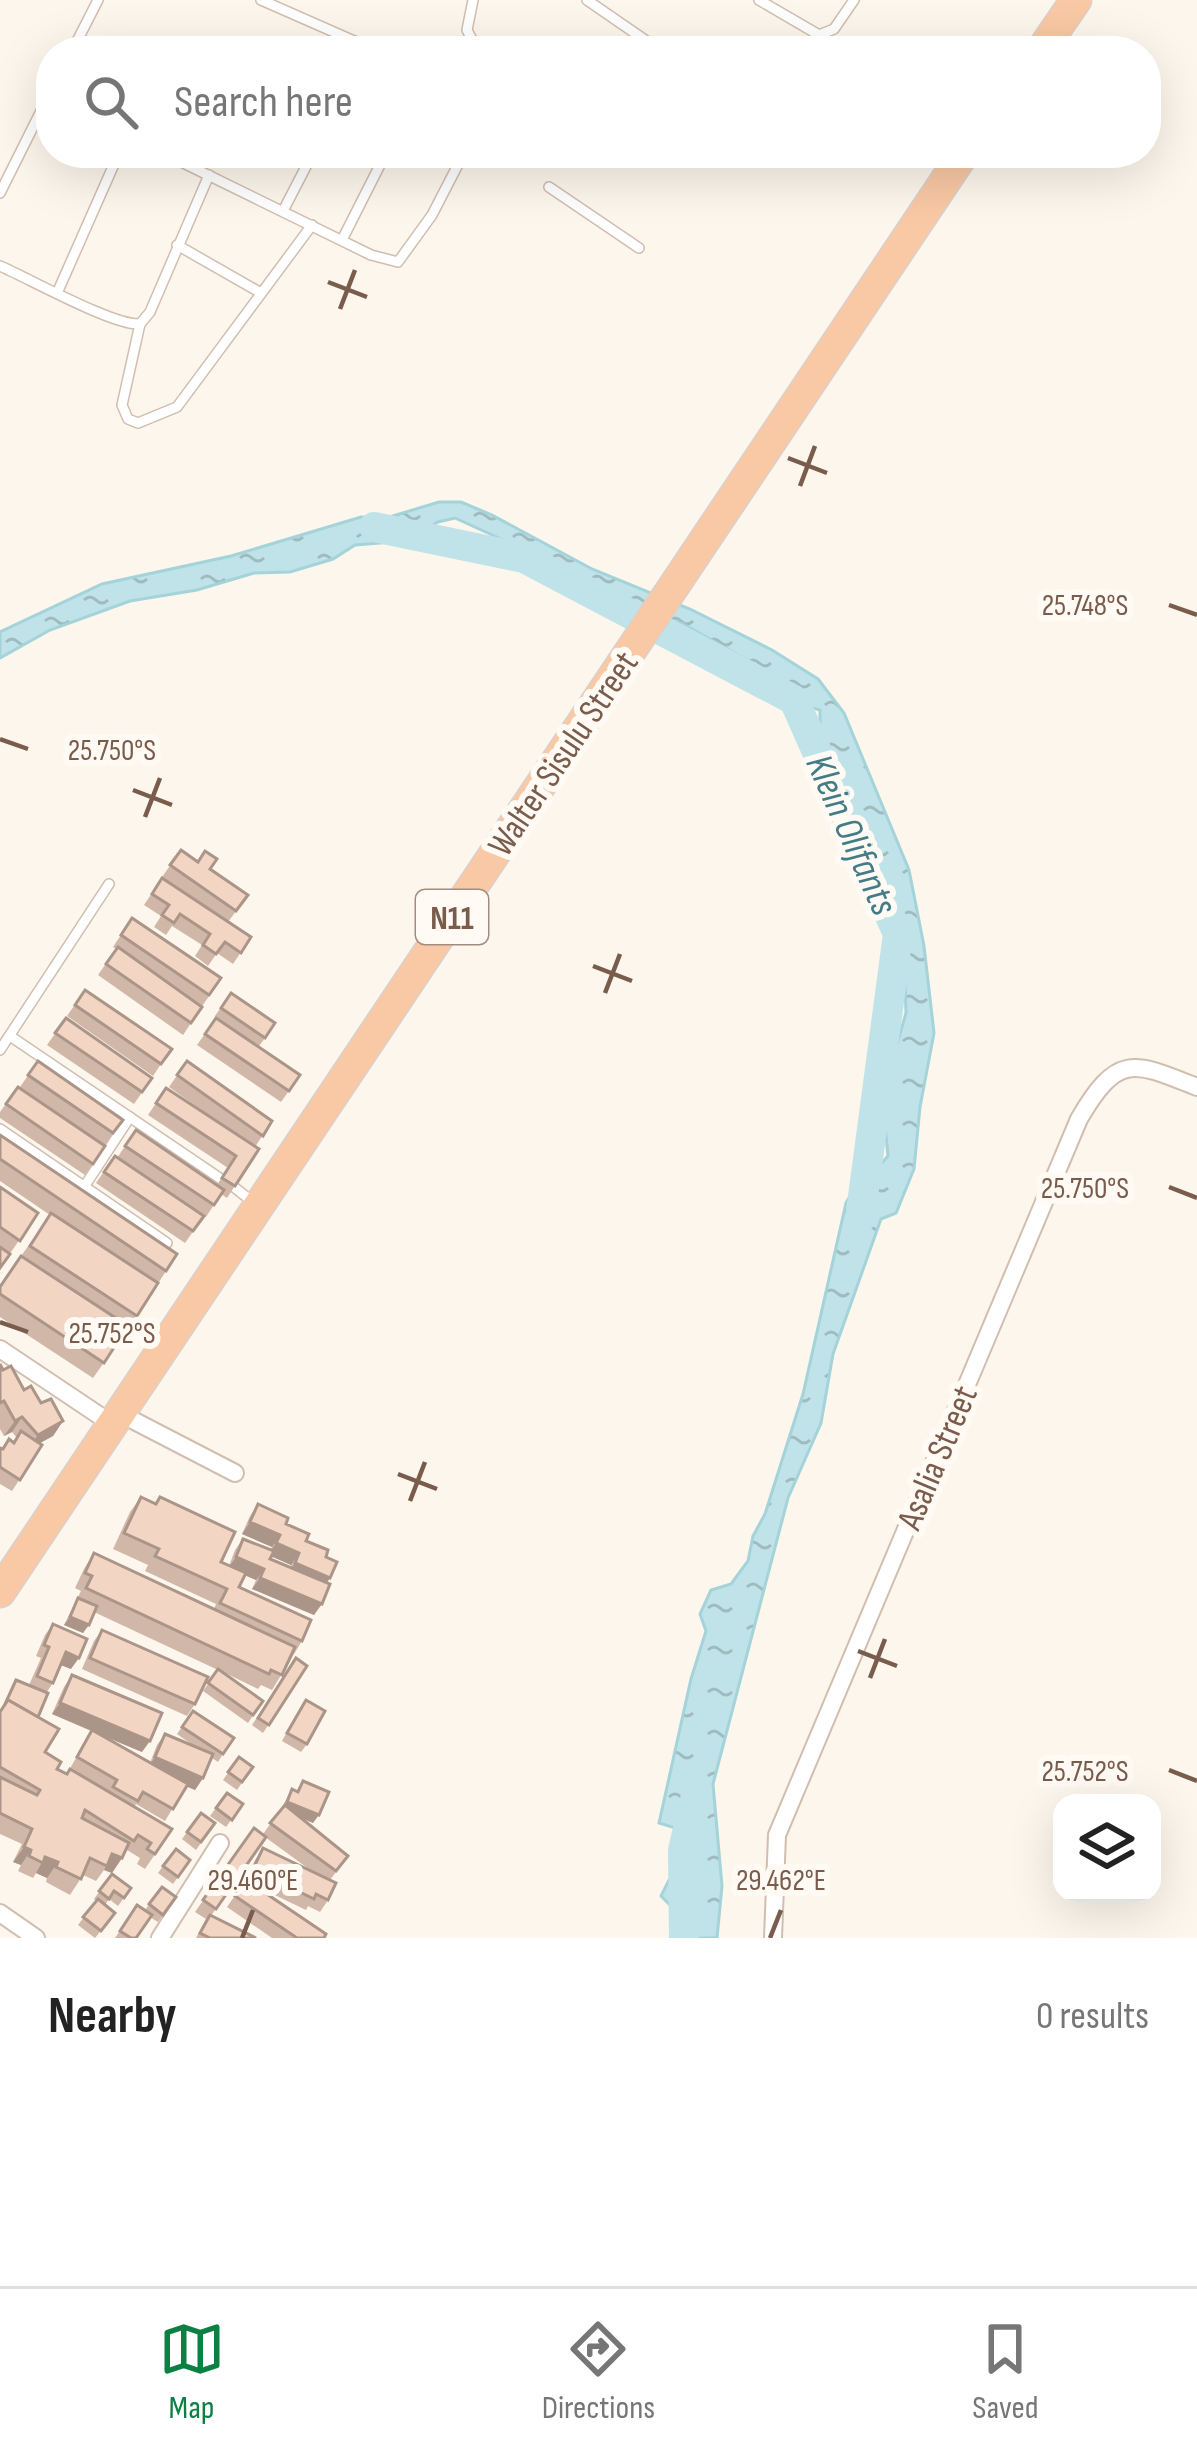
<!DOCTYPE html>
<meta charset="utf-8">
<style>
:root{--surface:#fff;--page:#f6f6f6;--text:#222;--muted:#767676;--line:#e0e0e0;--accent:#0b8043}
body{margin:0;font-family:"Sofia Sans Condensed",sans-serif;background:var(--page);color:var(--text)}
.controls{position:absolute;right:36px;bottom:36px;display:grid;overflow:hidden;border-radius:24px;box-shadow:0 12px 48px #0002}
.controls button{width:108px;height:108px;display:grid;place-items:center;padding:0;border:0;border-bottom:3px solid var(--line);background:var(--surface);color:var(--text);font:60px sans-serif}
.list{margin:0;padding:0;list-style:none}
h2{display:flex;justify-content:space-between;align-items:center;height:156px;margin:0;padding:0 48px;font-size:51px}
h2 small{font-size:39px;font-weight:400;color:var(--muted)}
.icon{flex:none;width:66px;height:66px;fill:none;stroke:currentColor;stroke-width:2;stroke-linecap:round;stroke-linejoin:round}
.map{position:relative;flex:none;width:1197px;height:1938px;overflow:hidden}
.search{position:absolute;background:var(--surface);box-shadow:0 12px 48px #0002;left:36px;right:36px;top:36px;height:132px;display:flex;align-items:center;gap:30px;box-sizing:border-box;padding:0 42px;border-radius:48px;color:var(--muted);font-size:45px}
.sheet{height:348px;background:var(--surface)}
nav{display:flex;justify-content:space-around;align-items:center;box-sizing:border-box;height:168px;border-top:3px solid var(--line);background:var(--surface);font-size:33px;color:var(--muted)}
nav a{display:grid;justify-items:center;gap:6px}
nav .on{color:var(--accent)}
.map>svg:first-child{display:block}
.water{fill:url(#water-ripples);stroke:#a5d3da;stroke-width:3}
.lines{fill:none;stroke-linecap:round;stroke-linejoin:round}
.river{stroke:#bfe3e8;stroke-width:30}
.service-casing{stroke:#d1beb0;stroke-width:12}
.minor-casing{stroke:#d1beb0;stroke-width:20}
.trunk-casing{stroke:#dad1cd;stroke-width:33}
.service{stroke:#fff;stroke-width:9}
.minor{stroke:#fff;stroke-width:16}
.trunk{stroke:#f9c8a4;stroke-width:30}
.wall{fill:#d1b7a8;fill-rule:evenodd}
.shaded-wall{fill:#aa9588}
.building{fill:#f3d5c3;stroke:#aa9588;stroke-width:3}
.ticks{fill:none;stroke:#7a5c4d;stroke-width:4.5}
.labels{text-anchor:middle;stroke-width:12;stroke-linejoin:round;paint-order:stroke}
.shield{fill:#fffaf3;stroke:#a28b7f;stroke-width:3}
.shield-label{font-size:33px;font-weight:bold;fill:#7a5c4d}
.street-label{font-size:36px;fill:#7a5c4d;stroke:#fffaf3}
.water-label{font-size:39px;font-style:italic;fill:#437c86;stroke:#fffaf3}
.ticks-label{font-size:30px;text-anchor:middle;fill:#7a5c4d;stroke:#fffaf3;stroke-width:12;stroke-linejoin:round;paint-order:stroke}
</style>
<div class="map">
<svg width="1197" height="1938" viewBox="0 0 1197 1938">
<defs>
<pattern id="water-ripples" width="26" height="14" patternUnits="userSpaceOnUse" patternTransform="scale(3)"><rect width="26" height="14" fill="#bfe3e8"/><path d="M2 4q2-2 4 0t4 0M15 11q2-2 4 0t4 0" fill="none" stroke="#a0bbbe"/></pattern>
</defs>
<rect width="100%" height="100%" fill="#fdf6ec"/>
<!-- water -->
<path class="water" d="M439,502H461L492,515L592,569L690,609L772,650L818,679L844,713L909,870L924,946L934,1033L920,1107L914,1169L896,1213L881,1219L833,1354L821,1423L788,1498L713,1784L722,1886L717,1938H679V1914L661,1896L669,1880L691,1875L694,1840L682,1830L659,1823L691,1679L706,1631L700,1614L711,1590L731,1584L748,1561L753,1536L765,1514L803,1394L846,1203C855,1183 874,1173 888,1156L882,1096L906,1013L905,984L888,948V889L820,730V710L810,707L756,665L681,623L644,615L536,555L455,518L438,522L404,541L355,545L333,559L290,572L254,573L197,590L130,601L50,630L0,658V632L102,584L231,556L361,517L386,518Z"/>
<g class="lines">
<!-- river -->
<g class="river">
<path d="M374,527L524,558L794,700L898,934L860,1219"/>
<path d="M684,1938L683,1850L696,1796"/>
</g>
<!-- service casing -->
<g class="service-casing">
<g id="service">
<path d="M261,0L377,51"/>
<path d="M473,0L467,30L478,51"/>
<path d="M587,0L645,40"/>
<path d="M759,0L819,35L834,29L854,0"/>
<path d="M72,51L98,0"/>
<path d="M163,153L371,255L398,262L432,215L464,153"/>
<path d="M549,187L639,248"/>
<path d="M0,193L51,91"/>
<path d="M283,211L313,153"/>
<path d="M342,240L386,153"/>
<path d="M177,245L261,293"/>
<path d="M0,266C30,279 114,326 140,324L150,312L209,175"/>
<path d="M58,291L119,153"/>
<path d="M140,324L122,405L128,419L138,423L177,407L312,225"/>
<path d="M10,1036L221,1179"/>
<path d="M0,1050L109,884"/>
<path d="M0,1129L167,1243"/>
<path d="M84,1187L130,1117"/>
<path d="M234,1187L254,1203"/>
</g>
</g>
<!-- minor casing -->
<g class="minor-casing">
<g id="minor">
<path d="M0,1349L112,1424"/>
<path d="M119,1413L235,1473"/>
<path d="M0,1913L36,1938"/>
<path d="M160,1938L220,1843"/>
<path d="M773,1938L777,1835L1079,1119C1118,1052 1134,1062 1197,1087"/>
</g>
</g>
<!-- trunk casing -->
<g class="trunk-casing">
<g id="trunk">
<path d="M1041,51L1076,0"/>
<path d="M0,1592L964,153"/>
</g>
</g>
<!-- service -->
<use href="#service" class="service"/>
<!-- minor -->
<use href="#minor" class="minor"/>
<!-- trunk -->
<use href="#trunk" class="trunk"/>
</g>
<!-- wall -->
<g class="wall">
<path d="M181,850L248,895L228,922L162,877Z"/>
<path d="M162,878L251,937L233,964L217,953L208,966L195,956L202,945L172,926L166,935L154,927L161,916L144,905Z"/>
<path d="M132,918L221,978L183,1035L98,975L116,949L113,947Z"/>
<path d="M85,990L161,1064L153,1076L67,1016Z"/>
<path d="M231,993L265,1038L259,1046L215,1016Z"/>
<path d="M66,1018L152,1078L134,1104L47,1045Z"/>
<path d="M216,1018L300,1075L281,1102L197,1045Z"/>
<path d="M38,1061L123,1120L105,1145L20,1087Z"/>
<path d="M187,1061L272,1121L255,1147L259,1149L227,1198L221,1194L206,1217L117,1158L136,1130L217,1185L228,1168L148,1115L166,1088L238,1136L169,1087Z"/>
<path d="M18,1087L105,1146L85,1175L0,1118V1112Z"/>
<path d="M0,1135L177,1254L137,1316L93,1378L0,1317V1286L50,1215L0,1181Z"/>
<path d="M115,1156L204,1216L185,1243L96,1183Z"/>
<path d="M0,1187L38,1213L0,1268Z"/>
<path d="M0,1364L3,1370L24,1390L63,1421L53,1436L40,1443L42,1445L12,1491L0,1484V1448L3,1449L17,1438L12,1432L4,1436L0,1429Z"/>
<path d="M141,1497L155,1504L160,1497L221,1562L229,1566L235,1550L243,1539L270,1550L272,1547L242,1534L250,1516L258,1504L286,1524L326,1557L327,1583L314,1615L252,1589L256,1580L245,1575L239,1587L302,1641L272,1690L261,1685L258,1689L221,1671L263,1701L248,1723L203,1691L218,1670L94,1612L83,1633L64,1625L81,1591L75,1588L84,1569L94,1553L214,1609L216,1604L145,1571L148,1565L113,1549L130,1512ZM272,1556L291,1565L290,1567L270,1559Z"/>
<path d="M53,1624L71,1669L61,1665L53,1683L46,1693L38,1717L45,1752L57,1769L67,1774L91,1731L52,1714L64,1687L72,1675L142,1752L98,1734L150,1763L157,1745L165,1734L194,1746L177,1734L193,1711L223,1754L218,1762L212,1758L203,1778L195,1790L186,1786L165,1821L136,1804L134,1807L172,1829L145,1869L137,1864L140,1858L127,1850L112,1873L104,1870L96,1881L83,1875L70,1895L46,1882L47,1878L36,1873L33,1878L18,1871L21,1865L13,1862L22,1844L0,1834V1711L16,1680L29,1685L41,1658L36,1656L45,1635Z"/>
<path d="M102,1630L195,1704L187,1716L82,1669L94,1641Z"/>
<path d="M296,1658L307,1666L263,1733L252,1725Z"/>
<path d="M300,1708L307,1744L301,1752L282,1741Z"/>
<path d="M239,1757L253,1767L237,1790L223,1780Z"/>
<path d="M303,1781L313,1823L299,1817L348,1856L330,1880L328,1900L320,1912L308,1906L306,1910L254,1885L324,1938H272L227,1907L245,1881L255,1860L263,1848L313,1872L265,1837L211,1916L256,1938H196L206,1919L195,1912L254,1828L263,1834L281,1809L292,1789L296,1791Z"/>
<path d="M227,1793L243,1804L226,1827L210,1816Z"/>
<path d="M201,1813L215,1823L196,1850L182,1839Z"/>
<path d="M190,1860L173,1884L158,1873L163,1866Z"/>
<path d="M112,1874L131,1888L118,1906L109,1899L105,1905L115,1913L95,1938L78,1925L96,1901L94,1899Z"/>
<path d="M162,1887L176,1897L158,1922L150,1917L136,1938H115L137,1905L145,1910Z"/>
</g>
<!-- shaded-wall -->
<g class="shaded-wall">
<path d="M22,1417L12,1432L4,1436L15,1421Z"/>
<path d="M63,1421L53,1436L27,1450L38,1435Z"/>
<path d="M250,1522L280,1535L272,1547L242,1534Z"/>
<path d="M276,1543L299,1553L291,1565L268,1555Z"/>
<path d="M236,1557L264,1569L256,1580L228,1568Z"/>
<path d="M295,1563L330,1578L322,1590L287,1575Z"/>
<path d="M260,1578L322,1604L314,1615L252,1589Z"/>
<path d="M70,1617L89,1625L83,1633L64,1625Z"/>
<path d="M66,1652L79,1658L71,1669L58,1664Z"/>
<path d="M60,1703L150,1741L142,1752L52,1714Z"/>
<path d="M155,1757L203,1778L195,1790L147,1769Z"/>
<path d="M287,1802L319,1815L313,1823L281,1809Z"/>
<path d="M24,1847L31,1850L21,1865L13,1862Z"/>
<path d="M112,1854L122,1858L112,1873L104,1870Z"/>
<path d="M45,1857L58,1862L47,1878L36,1873Z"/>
</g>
<!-- building -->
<g class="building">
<path d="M181,850L198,862L205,851L217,859L210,869L248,895L236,911L170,865Z"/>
<path d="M162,878L251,937L241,953L225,942L216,954L203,945L210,934L180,914L174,923L162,915L169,905L152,894Z"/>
<path d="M132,918L221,978L209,995L121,935Z"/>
<path d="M118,947L202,1007L191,1023L106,964Z"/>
<path d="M85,990L172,1049L161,1064L75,1005Z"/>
<path d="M231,993L275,1023L265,1038L221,1008Z"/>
<path d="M66,1018L152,1078L142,1092L55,1033Z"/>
<path d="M216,1018L300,1075L289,1091L205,1034Z"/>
<path d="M38,1061L123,1120L113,1133L28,1075Z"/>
<path d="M187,1061L272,1121L263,1136L177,1075Z"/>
<path d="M18,1087L105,1146L93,1164L6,1104Z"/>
<path d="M166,1088L259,1149L235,1186L222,1178L236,1156L156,1103Z"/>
<path d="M136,1130L224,1190L214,1205L125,1146Z"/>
<path d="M0,1135L177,1254L166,1271L0,1159Z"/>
<path d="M115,1156L204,1216L193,1231L104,1172Z"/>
<path d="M0,1187L38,1213L20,1241L0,1227Z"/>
<path d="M51,1213L158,1283L137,1316L30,1246Z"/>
<path d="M0,1247L10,1254L0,1268Z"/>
<path d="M21,1256L128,1326L104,1363L0,1294V1287Z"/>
<path d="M0,1364L3,1370L11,1366L24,1390L31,1386L41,1403L51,1399L63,1421L38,1435L22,1417L15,1421L4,1401L0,1403Z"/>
<path d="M21,1431L42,1445L20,1480L0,1467V1448L3,1449L9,1439L14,1443Z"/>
<path d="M141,1497L156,1504L160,1497L235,1532L221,1562L246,1573L239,1587L311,1620L302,1641L220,1603L227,1589L155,1556L159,1549L124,1533Z"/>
<path d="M258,1504L288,1518L286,1524L309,1534L306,1541L328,1550L326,1557L337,1562L330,1578L295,1563L299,1553L276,1543L280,1535L250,1522Z"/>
<path d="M243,1539L274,1551L270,1559L330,1584L322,1604L260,1578L264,1569L236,1557Z"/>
<path d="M94,1553L295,1647L282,1675L271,1670L269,1674L86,1588L92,1576L85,1573Z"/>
<path d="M78,1598L97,1606L89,1625L70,1617Z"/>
<path d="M53,1624L87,1639L79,1658L66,1652L53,1683L37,1676L49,1647L44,1645Z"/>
<path d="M102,1630L208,1677L195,1704L90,1658Z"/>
<path d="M296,1658L307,1666L269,1725L258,1718Z"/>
<path d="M218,1669L263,1701L253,1715L208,1683Z"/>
<path d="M72,1675L162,1713L150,1741L60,1703Z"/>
<path d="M16,1680L48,1693L38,1717L8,1700L5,1704Z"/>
<path d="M8,1700L59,1729L45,1752L61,1762L57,1769L67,1774L70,1769L172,1829L155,1854L147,1849L151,1843L138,1835L134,1841L85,1810L82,1818L129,1843L122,1858L112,1854L107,1866L90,1858L81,1879L56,1867L58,1862L45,1857L43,1863L29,1856L31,1850L24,1847L32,1829L0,1813V1777L37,1795L40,1790L0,1767V1712Z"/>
<path d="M306,1700L325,1711L307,1744L287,1733Z"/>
<path d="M193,1711L234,1738L223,1754L182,1727Z"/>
<path d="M92,1730L188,1784L173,1809L143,1792L138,1801L113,1787L117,1780L77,1757Z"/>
<path d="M165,1734L213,1754L203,1778L155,1757Z"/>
<path d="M239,1757L253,1767L242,1782L228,1772Z"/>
<path d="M303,1781L329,1792L319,1815L287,1802L292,1789L298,1792Z"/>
<path d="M227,1793L243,1804L232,1820L216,1808Z"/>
<path d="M285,1805L348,1856L336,1871L270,1823Z"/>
<path d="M201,1813L215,1823L201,1842L187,1832Z"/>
<path d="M254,1828L266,1837L216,1909L203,1900Z"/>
<path d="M263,1848L336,1883L328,1900L316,1894L314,1899L253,1869Z"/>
<path d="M176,1849L190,1860L178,1877L163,1866Z"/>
<path d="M112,1874L131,1888L124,1898L114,1891L109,1899L99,1891Z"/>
<path d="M246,1880L326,1934L324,1938H297L235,1896Z"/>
<path d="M162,1887L176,1897L163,1915L149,1904Z"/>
<path d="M98,1899L115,1913L101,1931L83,1917Z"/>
<path d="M137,1905L152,1915L136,1938H131L120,1931Z"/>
<path d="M210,1915L256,1938H210L200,1933Z"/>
</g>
<!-- ticks -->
<path class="ticks" d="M328,282L367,297M340,309L355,270M788,458L827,473M800,486L815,446M1169,605L1197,615M0,739L28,749M133,790L172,805M145,817L160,778M593,966L632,981M605,993L620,954M1169,1187L1197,1198M0,1322L28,1332M398,1474L437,1489M410,1501L425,1462M858,1651L897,1666M870,1678L885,1639M1169,1770L1197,1781M242,1938L253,1910M770,1938L781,1910"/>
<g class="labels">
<!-- shield labels -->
<rect class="shield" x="416" y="890" width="72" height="54" rx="9"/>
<g class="shield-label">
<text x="452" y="929">N11</text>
</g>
<!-- street labels -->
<g class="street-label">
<text transform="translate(562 753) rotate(-56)" y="13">Walter Sisulu Street</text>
<text transform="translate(936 1457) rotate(-67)" y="13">Asalia Street</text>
</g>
<!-- water labels -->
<g class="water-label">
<text transform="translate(853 834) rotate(66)" y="14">Klein Olifants</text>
</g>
</g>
<g class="ticks-label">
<text x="1085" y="615">25.748°S</text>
<text x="112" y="760">25.750°S</text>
<text x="1085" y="1198">25.750°S</text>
<text x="112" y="1343">25.752°S</text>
<text x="1085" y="1781">25.752°S</text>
<text x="253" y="1890">29.460°E</text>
<text x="781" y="1890">29.462°E</text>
</g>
</svg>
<div class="controls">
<button><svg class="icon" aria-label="layers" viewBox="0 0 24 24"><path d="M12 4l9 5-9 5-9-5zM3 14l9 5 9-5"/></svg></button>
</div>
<div class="search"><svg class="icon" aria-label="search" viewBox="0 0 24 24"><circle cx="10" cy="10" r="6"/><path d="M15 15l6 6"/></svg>Search here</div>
</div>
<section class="sheet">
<h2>Nearby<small>0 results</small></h2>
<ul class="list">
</ul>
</section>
<nav>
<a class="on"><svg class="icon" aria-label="map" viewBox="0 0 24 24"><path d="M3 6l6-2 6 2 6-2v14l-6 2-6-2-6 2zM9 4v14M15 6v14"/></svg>Map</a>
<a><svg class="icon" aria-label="directions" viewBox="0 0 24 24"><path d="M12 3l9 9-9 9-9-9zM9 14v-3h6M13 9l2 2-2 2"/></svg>Directions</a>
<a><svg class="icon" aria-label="saved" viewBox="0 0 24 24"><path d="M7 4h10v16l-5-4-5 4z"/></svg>Saved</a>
</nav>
